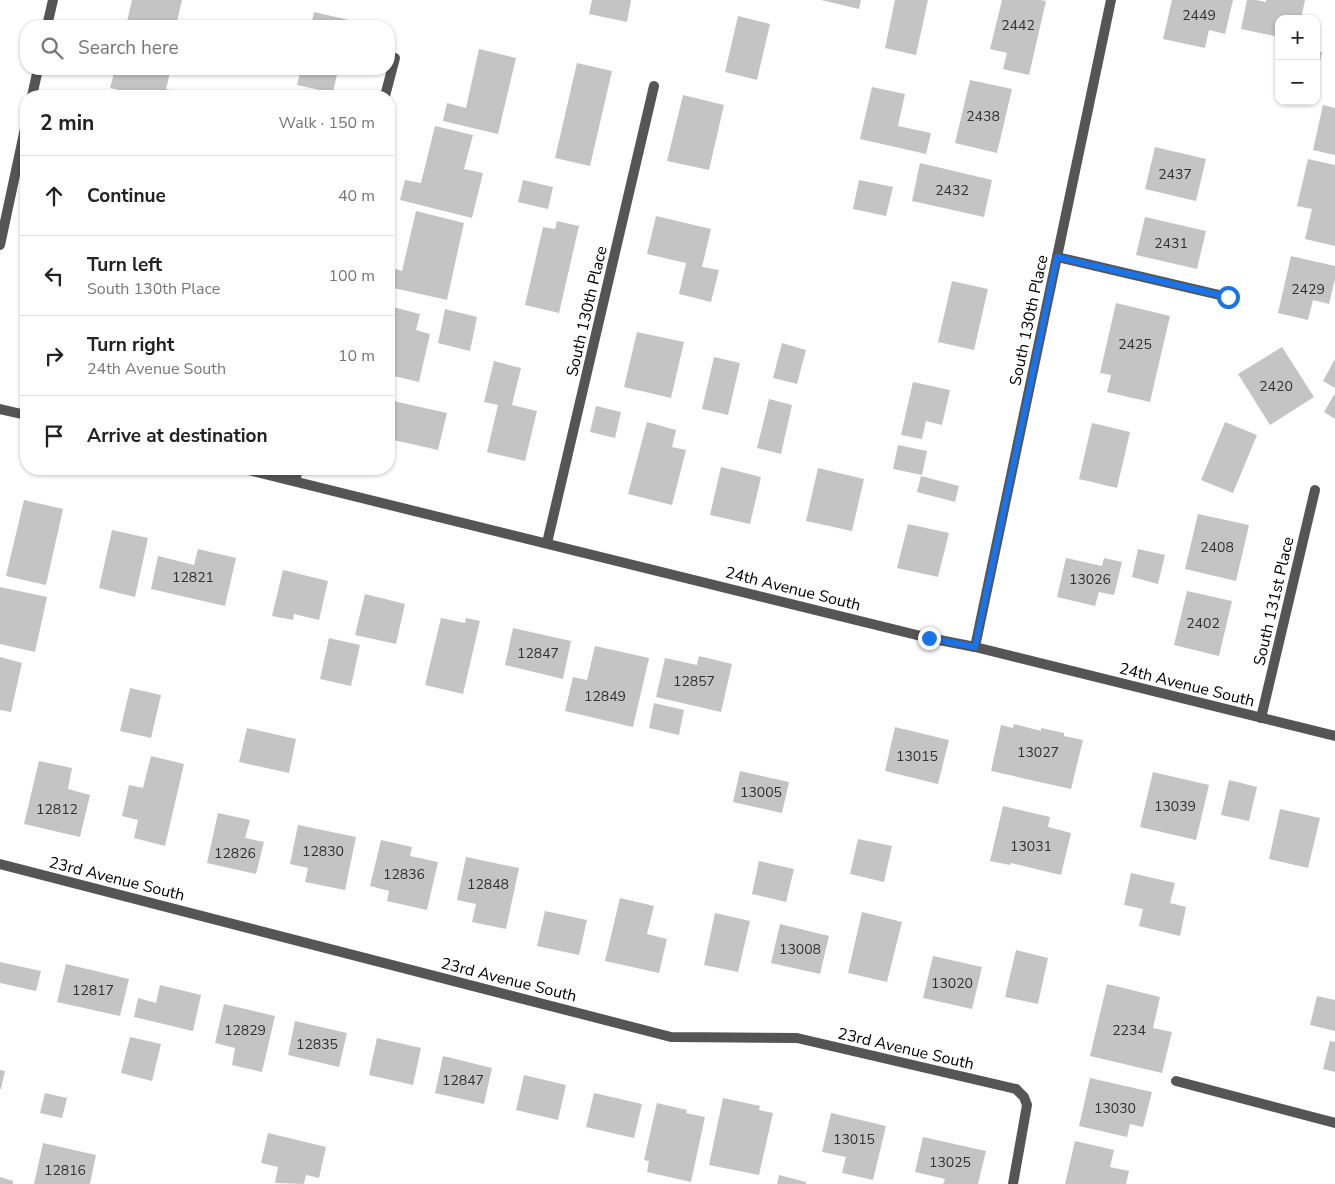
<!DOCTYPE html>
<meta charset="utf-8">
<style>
:root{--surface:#fff;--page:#f2f2f2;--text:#222;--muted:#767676;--line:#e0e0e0}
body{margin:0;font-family:"Nunito Sans",sans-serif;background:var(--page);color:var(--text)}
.controls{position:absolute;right:15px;top:15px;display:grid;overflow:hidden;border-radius:10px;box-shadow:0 1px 4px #0004}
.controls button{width:45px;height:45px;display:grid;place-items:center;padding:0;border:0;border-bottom:1px solid var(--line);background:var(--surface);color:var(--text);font:25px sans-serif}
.stop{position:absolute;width:15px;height:15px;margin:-11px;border:4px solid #1a73e8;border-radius:50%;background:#fff}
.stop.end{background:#1a73e8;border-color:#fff;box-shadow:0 1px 5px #0008}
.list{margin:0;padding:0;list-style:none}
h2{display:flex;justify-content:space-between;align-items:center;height:65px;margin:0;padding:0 20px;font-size:21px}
h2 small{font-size:16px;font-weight:400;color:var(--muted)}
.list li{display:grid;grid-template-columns:32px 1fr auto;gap:15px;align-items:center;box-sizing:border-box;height:80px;padding:0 20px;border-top:1px solid var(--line)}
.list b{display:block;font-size:19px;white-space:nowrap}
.list p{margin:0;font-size:16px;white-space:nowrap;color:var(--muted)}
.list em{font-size:16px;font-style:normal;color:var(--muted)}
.icon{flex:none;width:28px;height:28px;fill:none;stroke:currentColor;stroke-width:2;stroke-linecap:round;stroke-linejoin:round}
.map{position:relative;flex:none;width:1335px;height:1184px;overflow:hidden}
.search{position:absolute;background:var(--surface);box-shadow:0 1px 4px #0004;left:20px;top:20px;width:375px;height:55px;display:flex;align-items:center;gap:12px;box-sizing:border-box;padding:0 18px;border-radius:20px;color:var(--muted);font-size:19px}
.panel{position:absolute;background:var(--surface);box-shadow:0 1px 4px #0004;left:20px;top:90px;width:375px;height:385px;border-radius:20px}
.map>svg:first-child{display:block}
.building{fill:#c4c4c4}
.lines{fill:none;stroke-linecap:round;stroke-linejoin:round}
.service{stroke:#555;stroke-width:10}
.minor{stroke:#555;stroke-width:10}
.tertiary{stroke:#555;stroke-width:10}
.route{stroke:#1a73e8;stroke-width:6}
.labels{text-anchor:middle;stroke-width:5;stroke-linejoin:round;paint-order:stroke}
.number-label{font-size:14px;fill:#313131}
.street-label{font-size:16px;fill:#000;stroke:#fff}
</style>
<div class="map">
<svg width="1335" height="1184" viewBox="0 0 1335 1184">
<rect width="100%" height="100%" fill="#fff"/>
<!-- building -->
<g class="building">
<path d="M132,0H182L176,26H126Z"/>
<path d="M592,0H631L627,22L589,14Z"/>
<path d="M821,0H861L859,9Z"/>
<path d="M895,0H928L916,55L885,48Z"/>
<path d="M1002,0H1041L1046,1L1029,75L1003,69L1007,53L990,49Z"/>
<path d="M1172,0H1233L1225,34L1209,30L1205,48L1163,39Z"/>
<path d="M1247,0H1256L1266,2V0H1305L1301,19H1279V37L1241,29Z"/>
<path d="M314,12L349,20L348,26H311Z"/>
<path d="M738,16L770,24L757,80L725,72Z"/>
<path d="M479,49L516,58L498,134L443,121L447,103L466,108Z"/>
<path d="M1316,51L1322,52L1317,76H1316Z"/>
<path d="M577,63L612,71L590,166L555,158Z"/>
<path d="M115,69H171L166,89L194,96H147L110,88Z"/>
<path d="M301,69H338L333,93L297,85Z"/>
<path d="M970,80L1012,89L997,153L955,143Z"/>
<path d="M872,87L905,94L898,126L931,133L926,154L860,139Z"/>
<path d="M683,95L724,105L709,170L667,161Z"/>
<path d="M1323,105L1335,108V155L1313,150Z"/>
<path d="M435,126L473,135L464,169L483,173L472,218L400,200L405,180L421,183Z"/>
<path d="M1155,147L1206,159L1196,201L1145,189Z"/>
<path d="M1308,159L1335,165V246L1305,239L1312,209L1297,206Z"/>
<path d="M920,163L992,180L984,217L912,201Z"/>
<path d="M523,180L553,187L548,209L518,202Z"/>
<path d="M859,180L893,187L886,216L853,209Z"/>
<path d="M416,211L464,223L447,300L389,287V267L402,271Z"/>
<path d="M656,216L711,229L702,267L719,270L711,302L679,294L686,263L647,254Z"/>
<path d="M1145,217L1206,231L1197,269L1136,255Z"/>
<path d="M557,221L579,226L559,313L525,305L543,227L555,229Z"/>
<path d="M1291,256L1335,266V279L1329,304L1313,300L1308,320L1278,313Z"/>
<path d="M952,281L988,289L974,350L938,342Z"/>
<path d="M1116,303L1170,316L1150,402L1107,392L1111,375L1100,373Z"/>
<path d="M389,306L420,314L416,330L430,334L419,382L389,375Z"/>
<path d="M445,309L477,317L470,351L438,343Z"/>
<path d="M637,332L684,342L671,398L624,387Z"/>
<path d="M782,343L806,350L797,384L773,378Z"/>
<path d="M1282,347L1314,397L1270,425L1238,374Z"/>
<path d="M714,357L740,363L728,415L702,409Z"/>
<path d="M1335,359V388L1323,381Z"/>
<path d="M494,361L521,368L512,405L537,411L525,461L487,452L498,405L484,402Z"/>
<path d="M913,382L950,390L942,425L926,421L922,439L901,435Z"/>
<path d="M1335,393V419L1324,412Z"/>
<path d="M769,399L792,405L781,454L757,448Z"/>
<path d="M389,400L447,413L438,450L389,439Z"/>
<path d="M596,406L621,412L615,438L590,432Z"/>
<path d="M647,422L676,430L672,447L686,450L672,505L628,494Z"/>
<path d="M1225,422L1257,435L1233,493L1201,480Z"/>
<path d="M1092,423L1130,432L1117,488L1079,479Z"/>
<path d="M898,445L927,451L922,475L893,469Z"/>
<path d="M721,467L761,477L750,524L710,515Z"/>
<path d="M818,468L864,479L852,531L806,521Z"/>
<path d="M921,476L959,486L955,502L917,492Z"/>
<path d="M24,500L63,509L46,585L6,576Z"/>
<path d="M1198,514L1249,525L1236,581L1185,569Z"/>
<path d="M908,524L949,533L938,577L897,568Z"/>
<path d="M112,530L148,538L135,597L99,588Z"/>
<path d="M198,549L236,558L225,606L151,589L158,556L194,565Z"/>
<path d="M1138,549L1165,555L1158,584L1132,577Z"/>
<path d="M1066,558L1102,566L1104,558L1122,562L1114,595L1099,592L1095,606L1057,597Z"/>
<path d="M283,570L328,581L319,620L294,614L293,620L272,616Z"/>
<path d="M0,587L47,597L35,652L0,644Z"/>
<path d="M1187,591L1232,601L1219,656L1174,645Z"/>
<path d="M365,594L405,604L396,644L355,635Z"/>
<path d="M441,618L465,623L466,618L480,621L463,694L425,685Z"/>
<path d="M513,628L571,641L563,679L505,665Z"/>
<path d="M329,638L360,645L351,686L320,679Z"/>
<path d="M595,646L649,658L633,727L565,711L573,677L587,680Z"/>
<path d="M699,656L732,664L721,712L656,697L665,658L697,665Z"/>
<path d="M0,657L22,663L11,712L0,710Z"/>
<path d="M130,688L161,695L151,738L120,731Z"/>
<path d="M654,703L684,710L679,735L649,728Z"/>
<path d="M1014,724L1041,731V728L1064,733V736L1083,740L1071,789L991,771L1001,725L1013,728Z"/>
<path d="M895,727L949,740L938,784L885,771Z"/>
<path d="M247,728L296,739L289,773L239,762Z"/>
<path d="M151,756L184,764L165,846L134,838L138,820L122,816L129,785L143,788Z"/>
<path d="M39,761L72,768L68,789L90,795L80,837L24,824Z"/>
<path d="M740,771L789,782L782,813L733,802Z"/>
<path d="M1153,772L1209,785L1196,840L1140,827Z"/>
<path d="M1229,780L1257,787L1249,821L1221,815Z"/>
<path d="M1003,806L1050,817L1048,827L1071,833L1061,875L1011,863L1010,865L990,861Z"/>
<path d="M1280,809L1320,818L1308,868L1269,859Z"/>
<path d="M218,813L250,820L245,838L264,842L256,874L207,863Z"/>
<path d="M298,825L356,837L345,890L305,882L308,868L290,864Z"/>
<path d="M858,839L892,846L884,882L850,874Z"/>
<path d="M381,840L412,847L410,856L438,862L427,910L387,901L389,891L370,886Z"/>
<path d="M466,857L519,868L506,929L472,922L476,904L457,900Z"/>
<path d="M759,861L794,869L786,902L752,894Z"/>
<path d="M1131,873L1175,883L1170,903L1186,907L1180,936L1139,926L1143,909L1124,905Z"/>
<path d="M620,898L654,906L647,934L667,939L659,973L605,961Z"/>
<path d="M545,911L587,920L579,955L537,946Z"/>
<path d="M862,912L902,922L887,982L848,973Z"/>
<path d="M715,913L750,921L738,972L704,965Z"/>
<path d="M780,924L829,936L820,974L771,963Z"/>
<path d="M1016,950L1048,958L1038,1004L1005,997Z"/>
<path d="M933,956L982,967L972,1009L923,998Z"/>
<path d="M0,962L41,971L36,991L0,983Z"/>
<path d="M66,964L129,979L120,1016L57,1002Z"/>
<path d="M1107,984L1160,997L1153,1028L1172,1032L1162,1073L1090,1056Z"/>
<path d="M160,985L201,995L193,1031L134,1017L138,998L156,1003Z"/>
<path d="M1317,996L1335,1000V1031L1310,1025Z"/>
<path d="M224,1004L275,1016L262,1072L232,1065L235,1048L215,1043Z"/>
<path d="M295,1021L347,1033L339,1067L288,1055Z"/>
<path d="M130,1037L161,1044L152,1081L121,1073Z"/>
<path d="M377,1038L421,1048L413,1085L369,1075Z"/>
<path d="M1330,1041L1335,1042V1072L1323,1069Z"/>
<path d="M443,1056L492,1068L484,1104L435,1093Z"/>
<path d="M0,1070L5,1071L1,1089H0Z"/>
<path d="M524,1075L566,1085L558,1120L516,1110Z"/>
<path d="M1090,1078L1152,1092L1143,1127L1130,1124L1127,1137L1079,1126Z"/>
<path d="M45,1093L67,1098L62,1118L40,1113Z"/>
<path d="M594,1093L642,1104L634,1138L586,1127Z"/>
<path d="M723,1098L760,1106L759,1110L773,1113L759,1175L709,1165Z"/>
<path d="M657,1103L687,1110L686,1113L705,1117L691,1182L647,1172L649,1161L644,1160Z"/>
<path d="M831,1113L886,1126L873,1180L842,1173L846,1157L822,1152Z"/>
<path d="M268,1133L326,1147L319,1178L306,1175L304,1184L275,1183L278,1167L261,1163Z"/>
<path d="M923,1137L986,1151L978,1184H943L945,1179L915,1172Z"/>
<path d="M1075,1141L1114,1150L1110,1167L1129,1171L1126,1184H1065Z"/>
<path d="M43,1143L96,1155L90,1184H34Z"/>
<path d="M779,1175L806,1182V1184H777Z"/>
<path d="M0,1177L13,1181V1184H0Z"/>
</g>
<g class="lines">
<!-- service -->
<g class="service">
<path d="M1057,257L1228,297"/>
<path d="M1176,1081L1335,1123"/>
<path d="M1013,1184L1027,1105L1024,1097L1016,1089"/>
</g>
<!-- minor -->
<g class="minor">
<path d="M385,96L395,58"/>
<path d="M295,481L298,469"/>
<path d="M547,543L654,86"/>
<path d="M975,647L1111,0"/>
<path d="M1261,718L1315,490"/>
<path d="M0,864L671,1037L797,1038L1016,1089"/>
</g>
<!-- tertiary -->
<g class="tertiary">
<path d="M47,26L53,0"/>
<path d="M32,96L38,69"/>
<path d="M0,245L26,124"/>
<path d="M0,409L26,415"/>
<path d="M244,469L929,638L975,647L1335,736"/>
</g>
</g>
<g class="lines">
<!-- route -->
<path class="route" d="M929,638L975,647L1057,257L1228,297"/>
</g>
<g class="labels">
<!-- number labels -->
<g class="number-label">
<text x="1199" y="20">2449</text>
<text x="1018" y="30">2442</text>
<text x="983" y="121">2438</text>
<text x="1175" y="179">2437</text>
<text x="952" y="195">2432</text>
<text x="1171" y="248">2431</text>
<text x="1308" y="294">2429</text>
<text x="1135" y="349">2425</text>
<text x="1276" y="391">2420</text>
<text x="1217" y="552">2408</text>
<text x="193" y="582">12821</text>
<text x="1090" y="584">13026</text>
<text x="1203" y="628">2402</text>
<text x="538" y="658">12847</text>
<text x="694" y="686">12857</text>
<text x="605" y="701">12849</text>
<text x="1038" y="757">13027</text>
<text x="917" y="761">13015</text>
<text x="761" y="797">13005</text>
<text x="1175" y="811">13039</text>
<text x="57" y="814">12812</text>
<text x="1031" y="851">13031</text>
<text x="323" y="856">12830</text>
<text x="235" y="858">12826</text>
<text x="404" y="879">12836</text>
<text x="488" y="889">12848</text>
<text x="800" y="954">13008</text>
<text x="952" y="988">13020</text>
<text x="93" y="995">12817</text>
<text x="245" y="1035">12829</text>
<text x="1129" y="1035">2234</text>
<text x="317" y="1049">12835</text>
<text x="463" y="1085">12847</text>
<text x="1115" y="1113">13030</text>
<text x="854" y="1144">13015</text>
<text x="950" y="1167">13025</text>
<text x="65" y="1175">12816</text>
</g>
<!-- street labels -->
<g class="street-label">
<text transform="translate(586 311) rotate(-77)" y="6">South 130th Place</text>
<text transform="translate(1028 320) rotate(-78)" y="6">South 130th Place</text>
<text transform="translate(793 588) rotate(14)" y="6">24th Avenue South</text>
<text transform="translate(1273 601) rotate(-77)" y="6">South 131st Place</text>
<text transform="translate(1187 684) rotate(14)" y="6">24th Avenue South</text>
<text transform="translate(117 878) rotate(14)" y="6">23rd Avenue South</text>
<text transform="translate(509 979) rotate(14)" y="6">23rd Avenue South</text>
<text transform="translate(906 1048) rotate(13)" y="6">23rd Avenue South</text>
</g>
</g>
</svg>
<div class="controls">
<button>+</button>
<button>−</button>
</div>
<div class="stop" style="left:1228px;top:297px"></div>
<div class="stop end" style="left:929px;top:638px"></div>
<div class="search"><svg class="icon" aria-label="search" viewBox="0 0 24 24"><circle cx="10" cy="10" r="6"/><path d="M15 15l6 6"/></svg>Search here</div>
<section class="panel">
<h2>2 min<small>Walk · 150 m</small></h2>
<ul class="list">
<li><svg class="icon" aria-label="ahead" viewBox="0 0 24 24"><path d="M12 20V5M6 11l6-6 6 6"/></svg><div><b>Continue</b></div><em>40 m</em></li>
<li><svg class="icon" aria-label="left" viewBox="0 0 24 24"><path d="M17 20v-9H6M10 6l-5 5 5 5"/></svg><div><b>Turn left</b><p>South 130th Place</p></div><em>100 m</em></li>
<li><svg class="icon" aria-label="right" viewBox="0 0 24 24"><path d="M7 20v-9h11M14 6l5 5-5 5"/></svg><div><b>Turn right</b><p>24th Avenue South</p></div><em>10 m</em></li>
<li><svg class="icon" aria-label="arrive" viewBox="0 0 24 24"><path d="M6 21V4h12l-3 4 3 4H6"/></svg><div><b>Arrive at destination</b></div></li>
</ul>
</section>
</div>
